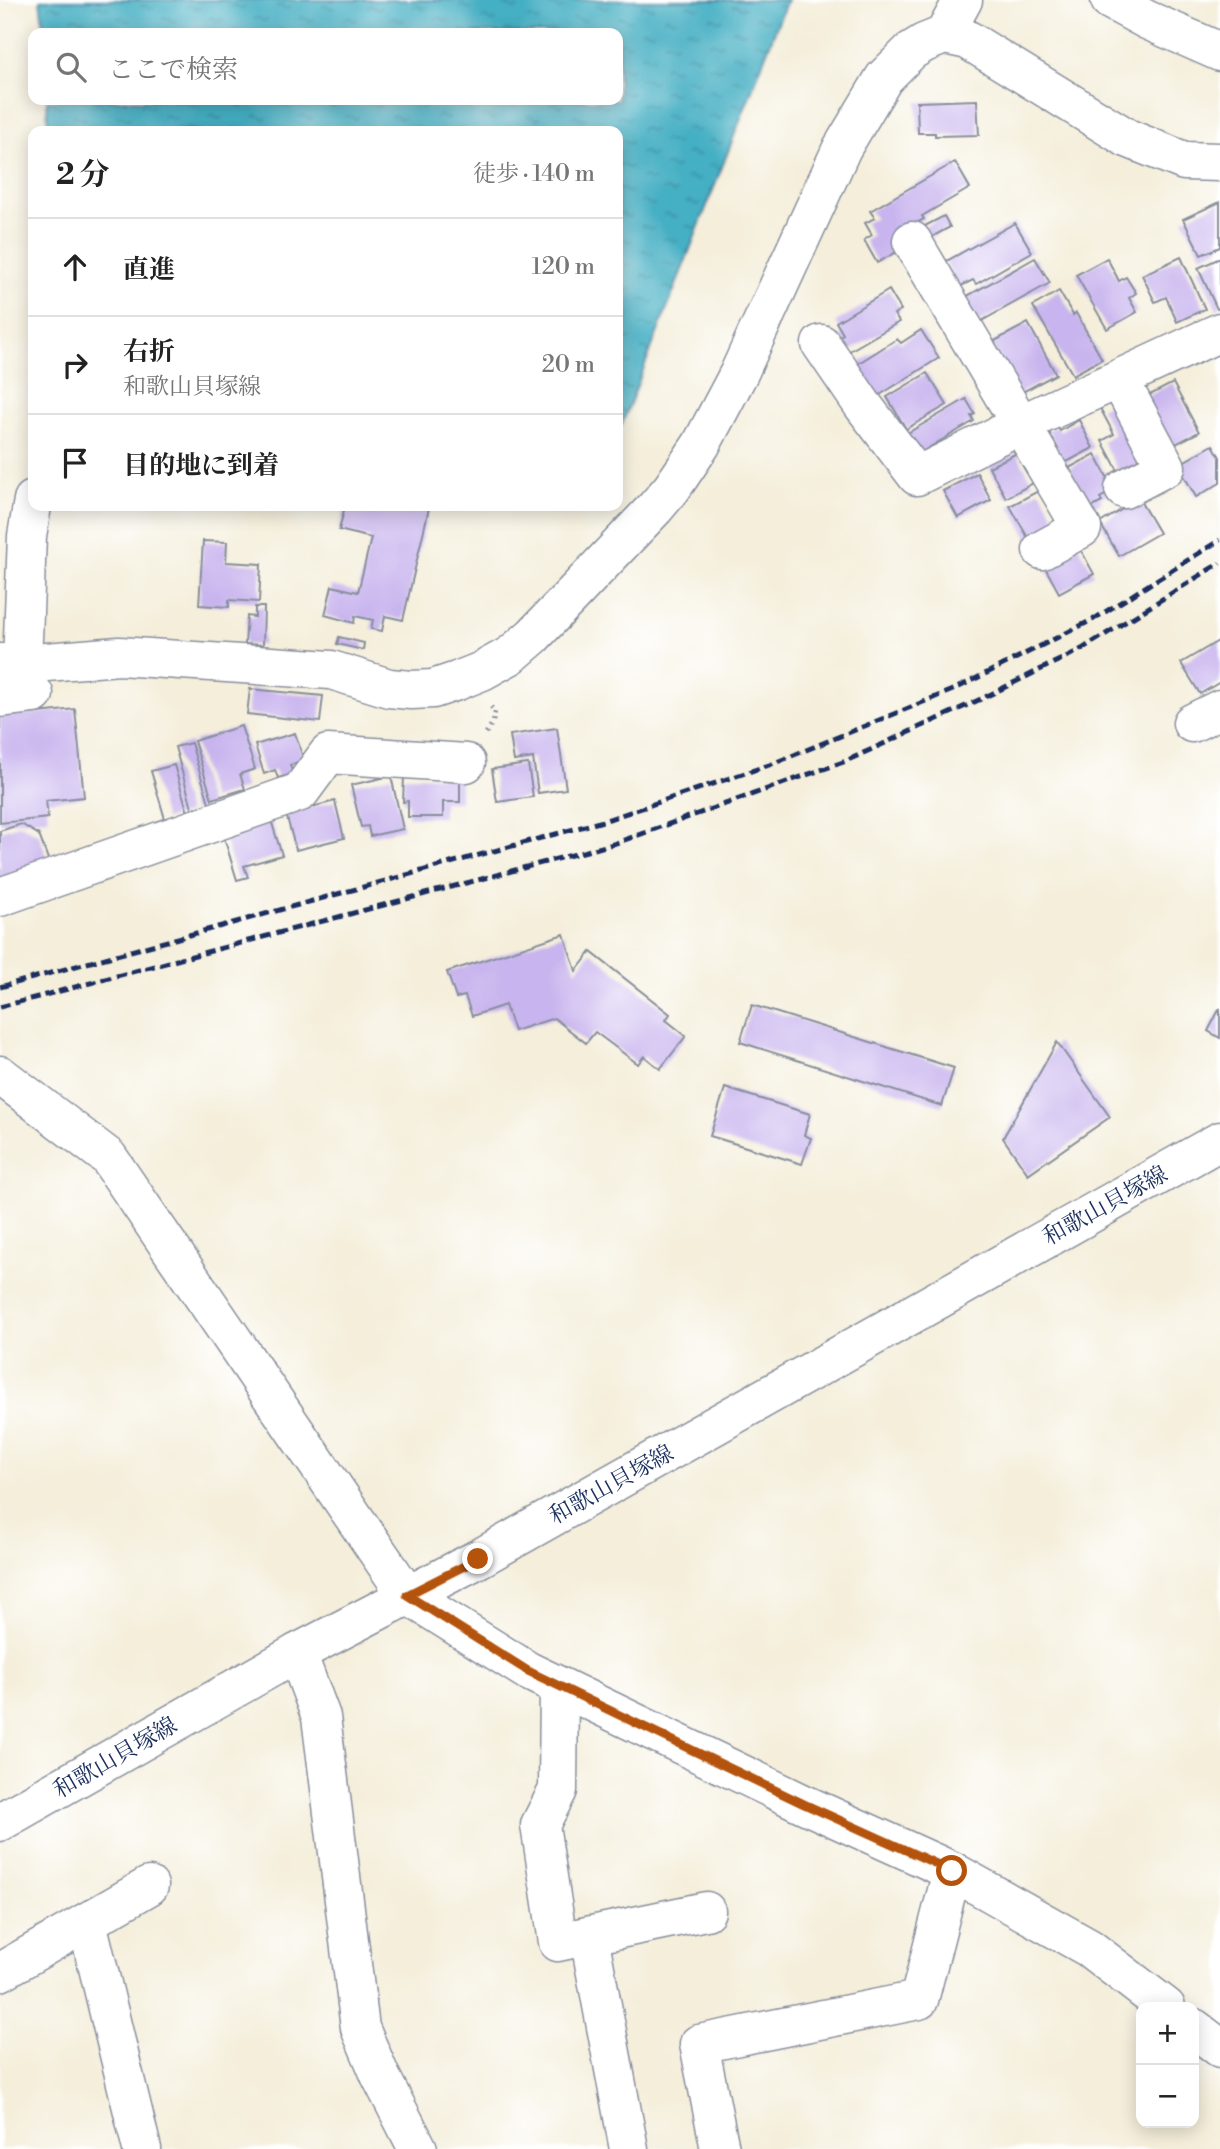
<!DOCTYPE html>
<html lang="ja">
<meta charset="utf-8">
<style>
:root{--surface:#fff;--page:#f2f2f2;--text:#222;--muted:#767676;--line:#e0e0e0}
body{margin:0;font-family:"Libre Bodoni","Noto Serif JP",serif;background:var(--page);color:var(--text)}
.controls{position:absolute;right:21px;bottom:21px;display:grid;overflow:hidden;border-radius:14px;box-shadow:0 4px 18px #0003}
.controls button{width:63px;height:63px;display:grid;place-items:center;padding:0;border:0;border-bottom:2px solid var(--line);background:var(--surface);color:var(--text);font:35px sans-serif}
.stop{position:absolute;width:21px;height:21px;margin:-16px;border:5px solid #b45309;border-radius:50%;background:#fff}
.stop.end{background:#b45309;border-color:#fff;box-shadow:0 2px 7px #0008}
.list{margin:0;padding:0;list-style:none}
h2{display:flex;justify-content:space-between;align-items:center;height:91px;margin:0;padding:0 28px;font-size:30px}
h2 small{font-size:23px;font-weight:400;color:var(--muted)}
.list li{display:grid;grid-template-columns:46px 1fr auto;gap:21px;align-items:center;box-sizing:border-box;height:98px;padding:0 28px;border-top:2px solid var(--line)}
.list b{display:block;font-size:26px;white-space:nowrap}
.list p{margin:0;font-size:23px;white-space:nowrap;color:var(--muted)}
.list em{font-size:23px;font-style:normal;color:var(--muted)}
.icon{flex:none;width:38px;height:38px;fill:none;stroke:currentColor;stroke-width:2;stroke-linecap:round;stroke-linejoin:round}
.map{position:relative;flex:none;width:1220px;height:2149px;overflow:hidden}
.search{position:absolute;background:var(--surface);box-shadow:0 4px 18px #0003;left:28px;top:28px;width:595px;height:77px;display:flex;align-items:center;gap:18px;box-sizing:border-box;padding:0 24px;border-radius:14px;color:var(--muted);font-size:26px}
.panel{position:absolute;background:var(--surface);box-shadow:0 4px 18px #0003;left:28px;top:126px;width:595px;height:385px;border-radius:14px}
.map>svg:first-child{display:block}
.water{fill:url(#water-ripples);stroke:#306f90;stroke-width:2}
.building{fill:#c8b4ee}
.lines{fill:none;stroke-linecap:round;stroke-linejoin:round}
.minor-casing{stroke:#888e9c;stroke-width:41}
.major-casing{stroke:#888e9c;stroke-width:41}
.path{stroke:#888e9c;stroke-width:4.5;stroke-dasharray:2 5;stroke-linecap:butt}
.minor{stroke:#fff;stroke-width:38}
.major{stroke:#fff;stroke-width:38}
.rail{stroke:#1b2f5e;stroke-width:5;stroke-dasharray:10 5;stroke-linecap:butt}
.route{stroke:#b45309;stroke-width:9}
.labels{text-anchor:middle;stroke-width:5;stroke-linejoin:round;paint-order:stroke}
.street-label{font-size:23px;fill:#1b2f5e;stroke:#fff}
</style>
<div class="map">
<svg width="1220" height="2149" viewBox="0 0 1220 2149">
<defs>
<pattern id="water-ripples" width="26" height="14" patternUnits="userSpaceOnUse" patternTransform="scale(1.75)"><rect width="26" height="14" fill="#45afc3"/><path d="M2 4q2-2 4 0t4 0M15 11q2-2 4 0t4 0" fill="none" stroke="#398fa2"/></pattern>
</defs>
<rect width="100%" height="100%" fill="#fff"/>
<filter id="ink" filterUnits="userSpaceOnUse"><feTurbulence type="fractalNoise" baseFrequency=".0143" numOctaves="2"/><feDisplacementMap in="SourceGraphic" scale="14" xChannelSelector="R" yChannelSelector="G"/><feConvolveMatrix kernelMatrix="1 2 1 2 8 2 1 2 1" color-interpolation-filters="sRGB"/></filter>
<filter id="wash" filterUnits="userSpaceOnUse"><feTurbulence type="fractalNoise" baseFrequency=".00686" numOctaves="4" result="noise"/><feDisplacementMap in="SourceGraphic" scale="28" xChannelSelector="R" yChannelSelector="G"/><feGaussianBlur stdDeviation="1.57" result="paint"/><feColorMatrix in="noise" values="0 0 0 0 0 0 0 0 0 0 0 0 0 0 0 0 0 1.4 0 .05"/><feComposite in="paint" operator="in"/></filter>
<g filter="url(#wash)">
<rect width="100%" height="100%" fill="#f4eeda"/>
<!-- water -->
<path class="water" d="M40,0H787L622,424L618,430V131H48L47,100H618V33H44Z"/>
<g id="blocks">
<!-- building -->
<g class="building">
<path d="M977,100L979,135L935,136V133H918L917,102Z"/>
<path d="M955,162L970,188L922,216L924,219L895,235L903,248L877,263L864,240L872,235L865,223L875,218L870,211Z"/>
<path d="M1220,202V247L1201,255L1183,219Z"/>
<path d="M944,216L950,227L930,238L923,227Z"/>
<path d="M1015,223L1032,252L976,284L973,280L959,287L945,262Z"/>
<path d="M1181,257L1205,309L1177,322L1166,297L1155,302L1142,275Z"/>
<path d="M1035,258L1050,283L978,323L964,298Z"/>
<path d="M1107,258L1119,281L1126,277L1136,293L1129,298L1137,312L1107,329L1076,275Z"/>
<path d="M1220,258V308L1217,309L1198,268Z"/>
<path d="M889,290L901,310L894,314L899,322L846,353L837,338L843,334L836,322Z"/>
<path d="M1059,291L1073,315L1076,313L1102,359L1073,375L1033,306Z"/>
<path d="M1028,323L1056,374L1019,394L991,343Z"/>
<path d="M921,330L939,358L875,398L854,366L897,339L901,343Z"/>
<path d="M927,373L947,405L906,429L887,397Z"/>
<path d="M1173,383L1199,432L1170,447L1144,398Z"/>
<path d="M966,399L975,414L971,416L974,421L918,454L906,434Z"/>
<path d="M1117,399L1150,463L1122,478L1102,441L1114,434L1100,408Z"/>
<path d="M1079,420L1093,448L1065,463L1048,430L1057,426L1060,431Z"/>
<path d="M1213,445L1220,457V483L1196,497L1178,465Z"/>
<path d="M1017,453L1033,483L1006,498L989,467Z"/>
<path d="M1095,454L1114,490L1100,498L1102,502L1091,508L1069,468Z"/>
<path d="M977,473L991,500L958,518L943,491Z"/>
<path d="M1040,490L1061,529L1032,545L1010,506Z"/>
<path d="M1139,499L1159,533L1119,556L1100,523Z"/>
<path d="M345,506H422L429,508L403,620L385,616L382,631L371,629L373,620L355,616L354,623L325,615L332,586L358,592L371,538L339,530Z"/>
<path d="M203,541L227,542L226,562L261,564L259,602L229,600V607L199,605Z"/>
<path d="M1077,543L1094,574L1059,593L1042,562Z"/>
<path d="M255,607H264L263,645L245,644L247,616L255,617Z"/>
<path d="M339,637L364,643L363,650L337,644Z"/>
<path d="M1220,640V682L1200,694L1181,663Z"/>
<path d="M250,689L323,696L320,722L247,714Z"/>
<path d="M75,709L84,797L46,801L48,818L0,823V717Z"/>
<path d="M241,726L255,769L240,774L245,789L212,799L194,741Z"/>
<path d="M557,728L566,789L538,793L533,758L514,761L510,735Z"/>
<path d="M295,733L304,761L290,765L293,774L278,778L275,770L264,774L255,745Z"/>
<path d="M191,743L210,806L193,811L175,747Z"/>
<path d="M528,764L533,797L497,802L492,769Z"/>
<path d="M174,765L188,813L165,819L151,771Z"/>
<path d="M391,776L403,829L370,836L368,826L361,827L351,785Z"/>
<path d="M404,776L460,777V802H443V817H408V801L403,802Z"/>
<path d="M335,801L344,838L296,850L286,814Z"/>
<path d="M271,820L282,855L244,866L248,877L237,880L223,834Z"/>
<path d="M21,824L39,835L49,862L0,879V831Z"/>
<path d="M564,934L576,971L591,952L670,1014L666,1020L686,1036L660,1069L644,1056L638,1064L595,1032L586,1043L554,1018L514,1031L505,1005L472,1016L465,996L456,998L447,972Z"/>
<path d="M752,1005L954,1068L942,1106L740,1042Z"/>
<path d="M1220,1008V1038L1208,1031Z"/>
<path d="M1057,1042L1110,1117L1028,1174L1003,1138Z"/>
<path d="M725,1088L810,1114L804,1135L811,1138L802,1164L710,1136Z"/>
</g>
</g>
</g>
<g filter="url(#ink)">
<use href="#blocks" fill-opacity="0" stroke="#888e9c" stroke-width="2"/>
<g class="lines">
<!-- minor casing -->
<g class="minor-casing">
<g id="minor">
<path d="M1110,0L1147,20L1220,52"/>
<path d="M944,35L963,0"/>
<path d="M912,241L1082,528L1042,550"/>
<path d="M821,344L862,404L917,476L1021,424L1220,332"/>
<path d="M1119,379L1166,467L1124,489"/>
<path d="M0,663L22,664L119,656L331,670L389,688L411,690L433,689L457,681L482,671L511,655L533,636L655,508L672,488L701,445L739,373L842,148L884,78L911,51L924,43L944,35L968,40L1127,138L1184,161L1220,162"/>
<path d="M22,664L27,536L33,500"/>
<path d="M0,698L34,694"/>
<path d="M1192,723L1220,709"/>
<path d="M0,897L300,792L328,754L466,763"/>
<path d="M0,1075L108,1157L407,1595L528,1671L804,1804L952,1871L1089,1948L1166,2007"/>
<path d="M297,1653L321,1717L360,2028L380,2075L418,2149"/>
<path d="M559,1687L558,1790L540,1825L558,1942L706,1911"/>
<path d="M87,1922L142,2149"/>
<path d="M589,1936L629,2149"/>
<path d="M0,1972L149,1886"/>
<path d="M1194,2028L1220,2048"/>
<path d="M720,2149L699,2044L919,2000L952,1871"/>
</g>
</g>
<!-- major casing -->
<g class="major-casing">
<path id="major" d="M0,1822L297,1653L478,1559L1220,1141"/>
</g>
<!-- path -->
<path class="path" d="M486,733L493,722L495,712L491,707"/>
<!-- minor -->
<use href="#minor" class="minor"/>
<!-- major -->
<use href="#major" class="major"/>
<!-- rail -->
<g class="rail">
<path d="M0,987L603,821L772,764L955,689L1094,619L1220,540"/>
<path d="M0,1007L613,844L846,761L981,699L1082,649L1220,563"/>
</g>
</g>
</g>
<g class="lines" filter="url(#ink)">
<!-- route -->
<path class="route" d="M478,1559L407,1595L528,1671L804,1804L952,1871"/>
</g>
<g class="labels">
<!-- street labels -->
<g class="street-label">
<text transform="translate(1105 1205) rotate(-29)" y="8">和歌山貝塚線</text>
<text transform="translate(611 1484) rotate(-29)" y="8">和歌山貝塚線</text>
<text transform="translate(115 1757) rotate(-30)" y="8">和歌山貝塚線</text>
</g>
</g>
</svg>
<div class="controls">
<button>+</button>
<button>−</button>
</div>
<div class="stop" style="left:952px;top:1871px"></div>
<div class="stop end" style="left:478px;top:1559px"></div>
<div class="search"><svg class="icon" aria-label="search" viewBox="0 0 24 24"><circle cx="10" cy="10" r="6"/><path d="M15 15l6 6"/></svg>ここで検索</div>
<section class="panel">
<h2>2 分<small>徒歩 · 140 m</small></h2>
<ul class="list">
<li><svg class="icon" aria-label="ahead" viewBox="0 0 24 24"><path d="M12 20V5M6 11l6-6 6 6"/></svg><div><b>直進</b></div><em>120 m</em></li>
<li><svg class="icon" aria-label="right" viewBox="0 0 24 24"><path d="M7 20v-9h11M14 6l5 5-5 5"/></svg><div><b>右折</b><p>和歌山貝塚線</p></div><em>20 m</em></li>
<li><svg class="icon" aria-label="arrive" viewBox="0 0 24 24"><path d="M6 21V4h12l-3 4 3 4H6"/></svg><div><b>目的地に到着</b></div></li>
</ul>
</section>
</div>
